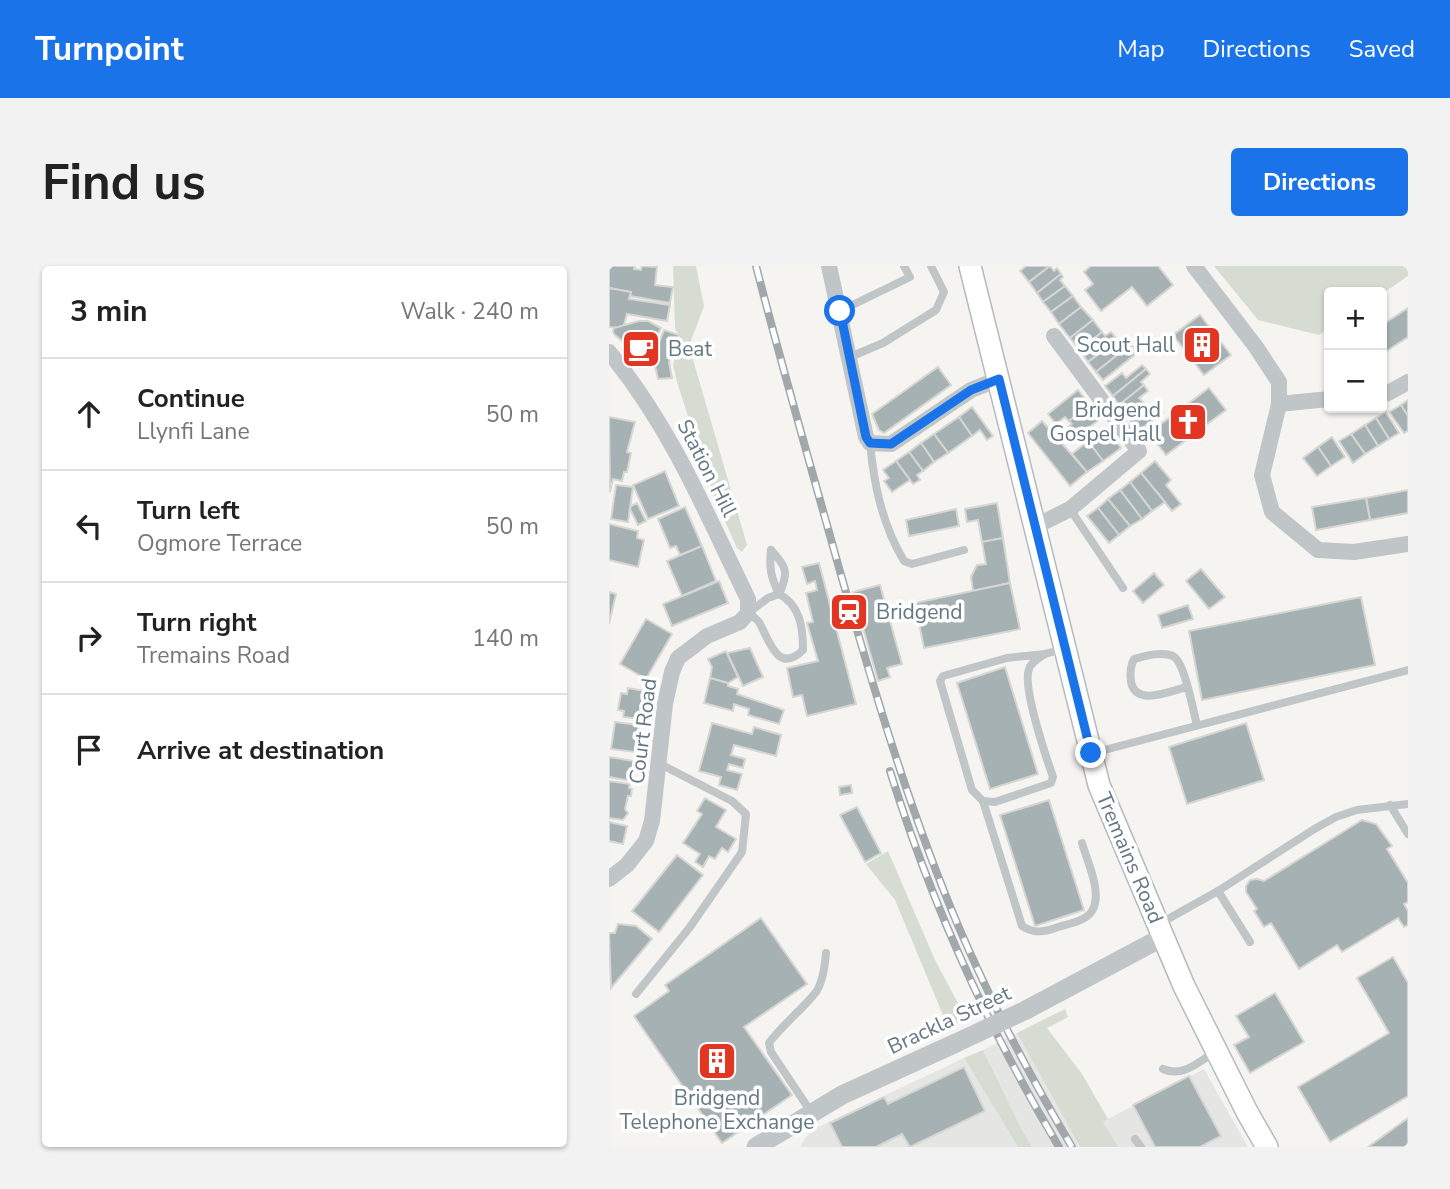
<!DOCTYPE html>
<meta charset="utf-8">
<style>
:root{--surface:#fff;--page:#f2f2f2;--text:#222;--muted:#767676;--line:#e0e0e0;--accent:#1a73e8}
body{margin:0;font-family:"Nunito Sans",sans-serif;background:var(--page);color:var(--text)}
.controls{position:absolute;right:21px;top:21px;display:grid;overflow:hidden;border-radius:7px;box-shadow:0 2px 5px #0004}
.controls button{width:63px;height:63px;display:grid;place-items:center;padding:0;border:0;border-bottom:2px solid var(--line);background:var(--surface);color:var(--text);font:35px sans-serif}
.stop{position:absolute;width:21px;height:21px;margin:-16px;border:5px solid #1a73e8;border-radius:50%;background:#fff}
.stop.end{background:#1a73e8;border-color:#fff;box-shadow:0 2px 7px #0008}
.list{margin:0;padding:0;list-style:none}
h2{display:flex;justify-content:space-between;align-items:center;height:91px;margin:0;padding:0 28px;font-size:30px}
h2 small{font-size:23px;font-weight:400;color:var(--muted)}
.list li{display:grid;grid-template-columns:46px 1fr auto;gap:21px;align-items:center;box-sizing:border-box;height:112px;padding:0 28px;border-top:2px solid var(--line)}
.list b{display:block;font-size:26px;white-space:nowrap}
.list p{margin:0;font-size:23px;white-space:nowrap;color:var(--muted)}
.list em{font-size:23px;font-style:normal;color:var(--muted)}
.icon{flex:none;width:38px;height:38px;fill:none;stroke:currentColor;stroke-width:2;stroke-linecap:round;stroke-linejoin:round}
.map{position:relative;flex:none;width:799px;height:881px;overflow:hidden;border-radius:7px}
header{display:flex;align-items:center;gap:42px;box-sizing:border-box;height:98px;padding:0 35px;background:var(--accent);color:#fff}
header strong{font-size:33px}
nav{display:flex;gap:38px;margin-inline-start:auto;font-size:24px}
.intro{display:flex;align-items:center;justify-content:space-between;box-sizing:border-box;height:168px;padding:0 42px}
h1{margin:0;font-size:49px}
.button{padding:18px 32px;border-radius:7px;background:var(--accent);color:#fff;font-size:24px;font-weight:700}
main{display:flex;gap:42px;padding:0 42px}
aside{flex:1;background:var(--surface);border-radius:7px;box-shadow:0 2px 5px #0004}
.map>svg:first-child{display:block}
.built{fill:#e5e6e4}
.green{fill:#d7dcd2}
.building{fill:#a6b1b4;stroke:#d6d6d3;stroke-width:2}
.lines{fill:none;stroke-linecap:round;stroke-linejoin:round}
.secondary-casing{stroke:#b4babe;stroke-width:24}
.service{stroke:#c0c5c7;stroke-width:8}
.minor{stroke:#c0c5c7;stroke-width:16}
.tertiary{stroke:#c0c5c7;stroke-width:19}
.secondary{stroke:#fff;stroke-width:21}
.rail-casing{stroke:#a0a8ac;stroke-width:8}
.rail{stroke:#fff;stroke-width:5;stroke-dasharray:16;stroke-linecap:butt}
.tertiary-bridge{stroke:#c0c5c7;stroke-width:19}
.route{stroke:#1a73e8;stroke-width:9}
.labels{text-anchor:middle;stroke-width:7;stroke-linejoin:round;paint-order:stroke}
.poi-label{font-size:21px;fill:#637882;stroke:#fff;text-anchor:end}
.street-label{font-size:21px;fill:#637882;stroke:#fff}
</style>
<header>
<strong>Turnpoint</strong>
<nav><a>Map</a><a>Directions</a><a>Saved</a></nav>
</header>
<div class="intro"><h1>Find us</h1><a class="button">Directions</a></div>
<main>
<aside>
<h2>3 min<small>Walk · 240 m</small></h2>
<ul class="list">
<li><svg class="icon" aria-label="ahead" viewBox="0 0 24 24"><path d="M12 20V5M6 11l6-6 6 6"/></svg><div><b>Continue</b><p>Llynfi Lane</p></div><em>50 m</em></li>
<li><svg class="icon" aria-label="left" viewBox="0 0 24 24"><path d="M17 20v-9H6M10 6l-5 5 5 5"/></svg><div><b>Turn left</b><p>Ogmore Terrace</p></div><em>50 m</em></li>
<li><svg class="icon" aria-label="right" viewBox="0 0 24 24"><path d="M7 20v-9h11M14 6l5 5-5 5"/></svg><div><b>Turn right</b><p>Tremains Road</p></div><em>140 m</em></li>
<li><svg class="icon" aria-label="arrive" viewBox="0 0 24 24"><path d="M6 21V4h12l-3 4 3 4H6"/></svg><div><b>Arrive at destination</b></div></li>
</ul>
</aside>
<div class="map">
<svg width="799" height="881" viewBox="0 0 799 881">
<rect width="100%" height="100%" fill="#f5f4f1"/>
<!-- built -->
<g class="built">
<path d="M408,767L471,881H423L412,862L374,784Z"/>
<path d="M355,792L409,881H191L196,872L205,863Z"/>
<path d="M595,803L639,881H509L493,856Z"/>
</g>
<!-- green -->
<g class="green">
<path d="M64,0H87L95,40L80,80L138,279L133,286L128,282L105,231L68,116L64,99L71,70L66,63Z"/>
<path d="M605,0H799V10L773,28L720,26V62L710,69L649,54Z"/>
<path d="M279,585L326,694L358,754L339,761L286,634L257,598Z"/>
<path d="M456,743L459,751L438,762L473,808L499,853L494,856L509,881H471L408,767Z"/>
<path d="M374,784L412,862L423,881H409L355,792Z"/>
</g>
<!-- building -->
<g class="building">
<path d="M0,0H26L25,3L32,4L33,0L48,1L46,19L64,21L61,37L21,30L22,26L0,22Z"/>
<path d="M417,0H441L420,16L411,5Z"/>
<path d="M441,0L445,5L448,2L452,8L428,27L420,16Z"/>
<path d="M482,0H549L564,19L538,40L523,21L492,45L476,24L484,18L475,6Z"/>
<path d="M452,8L454,11L451,14L456,20L434,36L428,27Z"/>
<path d="M456,20L464,30L442,46L434,36Z"/>
<path d="M0,22L22,26L20,33L61,39L58,55L18,48L15,59L11,62L0,61Z"/>
<path d="M464,30L472,41L450,58L442,46Z"/>
<path d="M472,41L484,54L461,72L450,58Z"/>
<path d="M799,42V71L773,88V59Z"/>
<path d="M591,49L622,89L595,109L564,69Z"/>
<path d="M484,54L493,66L471,84L461,72Z"/>
<path d="M30,55H39L52,62L36,95L5,68L4,65L5,62Z"/>
<path d="M55,64L70,69L60,96L63,112L49,113L44,91Z"/>
<path d="M493,66L496,70L502,66L508,73L479,96L471,84Z"/>
<path d="M519,75L522,78L487,106L479,96L503,78L508,84Z"/>
<path d="M522,78L528,87L494,114L487,106Z"/>
<path d="M533,99L537,103L504,130L496,120L513,107L517,112Z"/>
<path d="M329,101L342,119L275,167L270,164L263,148Z"/>
<path d="M537,103L541,108L532,116L535,119L510,139L504,130Z"/>
<path d="M535,119L539,125L530,132L535,137L518,150L510,139Z"/>
<path d="M600,122L617,144L557,189L540,167Z"/>
<path d="M469,124L481,139L460,155L456,151L447,158L439,148Z"/>
<path d="M799,134V150L792,139Z"/>
<path d="M535,137L540,144L548,138L554,147L529,165L518,150Z"/>
<path d="M481,139L491,153L463,174L455,164L463,158L460,155Z"/>
<path d="M792,139L799,150V165L795,167L780,146Z"/>
<path d="M363,141L384,170L378,174L371,164L363,170L350,151Z"/>
<path d="M777,146L790,167L780,173L767,152Z"/>
<path d="M0,151L26,156L18,186L22,187L18,206H15L13,215L4,213L1,226Z"/>
<path d="M350,151L363,170L339,187L325,168Z"/>
<path d="M767,152L780,173L769,180L756,159Z"/>
<path d="M433,155L478,206L461,220L419,167Z"/>
<path d="M756,159L769,180L756,188L742,168Z"/>
<path d="M497,162L512,182L494,195L479,175Z"/>
<path d="M325,168L339,187L325,196L312,177Z"/>
<path d="M742,168L756,188L744,197L730,175Z"/>
<path d="M723,171L736,191L722,200L709,181Z"/>
<path d="M479,175L494,195L478,206L463,188Z"/>
<path d="M312,177L325,196L314,205L300,186Z"/>
<path d="M709,181L722,200L708,210L694,192Z"/>
<path d="M300,186L314,205L308,209L311,214L304,218L287,195Z"/>
<path d="M287,195L301,214L283,226L275,215L280,212L274,204Z"/>
<path d="M546,195L562,214L557,219L572,238L563,245L532,207Z"/>
<path d="M56,205L70,240L39,253L24,219Z"/>
<path d="M532,207L556,236L543,245L521,216Z"/>
<path d="M521,216L543,245L533,253L511,224Z"/>
<path d="M7,219L24,221L19,256L2,253Z"/>
<path d="M511,224L533,253L521,260L499,233Z"/>
<path d="M799,224V247L761,254L757,232Z"/>
<path d="M757,232L761,254L707,264L703,241Z"/>
<path d="M499,233L521,260L510,269L489,242Z"/>
<path d="M28,237L37,255L29,259L21,243L22,240Z"/>
<path d="M388,237L394,272L373,276L369,254L358,256L356,243Z"/>
<path d="M76,241L93,280L71,289L67,280L61,282L49,253Z"/>
<path d="M489,242L510,269L500,277L478,250Z"/>
<path d="M347,243L350,260L300,270L297,254Z"/>
<path d="M0,258L29,265L28,272L35,274L29,301L0,294Z"/>
<path d="M394,272L401,317L364,325L362,311L368,299L377,298L373,276Z"/>
<path d="M93,280L107,315L73,330L58,295Z"/>
<path d="M210,297L247,438L198,450L193,429L184,431L178,402L209,395L198,357L204,356L197,327L208,324L206,315L198,318L193,301Z"/>
<path d="M592,303L616,331L600,343L577,315Z"/>
<path d="M545,307L555,319L534,337L524,325Z"/>
<path d="M110,315L119,337L63,360L54,338Z"/>
<path d="M401,317L411,363L315,382L306,337Z"/>
<path d="M271,319L293,398L278,402L281,411L269,415L244,326Z"/>
<path d="M0,326L7,328L0,358Z"/>
<path d="M752,331L766,399L593,434L580,365Z"/>
<path d="M579,339L584,353L553,362L549,349Z"/>
<path d="M37,353L63,368L37,413L11,398Z"/>
<path d="M141,382L154,411L134,420L118,387Z"/>
<path d="M117,385L129,411L119,417L101,412L103,401L99,393Z"/>
<path d="M396,401L429,508L381,523L348,417Z"/>
<path d="M101,412L119,417V420L129,423L128,428L175,444L170,458L139,449L140,443L125,438L124,445L95,437Z"/>
<path d="M19,422L36,425L31,453L14,451L15,445L9,444L12,427L18,428Z"/>
<path d="M6,456L30,459L26,486L2,483Z"/>
<path d="M103,457L143,468L145,461L172,469L167,490L125,479L122,489L136,493L134,502L120,498L118,504L133,508L128,524L110,519L112,511L90,505Z"/>
<path d="M637,457L655,514L578,538L560,481Z"/>
<path d="M0,491L25,495L22,515L0,511Z"/>
<path d="M0,515L21,518L20,522L23,523L22,530H19L16,543L19,547L14,554L0,552Z"/>
<path d="M242,519L243,527L231,529L230,521Z"/>
<path d="M96,532L117,544L107,561L127,573L119,586L113,582L106,593L100,590L94,601L86,596L91,588L74,577L93,548L88,545Z"/>
<path d="M440,534L475,644L426,660L391,549Z"/>
<path d="M248,541L272,587L256,596L231,549Z"/>
<path d="M753,554L767,558L783,580L778,583L799,617V636L795,638L799,645V659L795,661L789,652L733,686L728,679L690,703L662,657L655,661L645,645L648,643L637,626V620L641,614L648,613L655,615Z"/>
<path d="M0,556L18,560L14,578L0,575Z"/>
<path d="M68,589L94,609L50,666L23,645Z"/>
<path d="M152,652L198,718L135,761L183,829L113,877L25,750L60,725L56,719Z"/>
<path d="M9,658L27,660L43,673L2,722L0,667H6Z"/>
<path d="M784,691L799,717V830L721,876L689,821L780,767L748,712Z"/>
<path d="M666,727L695,776L641,807L625,779L640,771L627,750Z"/>
<path d="M355,801L376,845L301,881L293,868L267,881H233L221,857L275,831L279,838Z"/>
<path d="M580,810L612,870L591,881H546L524,839Z"/>
<path d="M799,852V881H759Z"/>
</g>
<g class="lines">
<!-- secondary casing -->
<g class="secondary-casing">
<path id="secondary" d="M361,0L490,519L575,720L638,846L658,881"/>
</g>
<!-- service -->
<g class="service">
<path d="M231,45L301,11L295,0"/>
<path d="M241,91L274,77L327,44L335,26L322,0"/>
<path d="M261,177C265,219 273,258 295,295L303,298L355,284"/>
<path d="M461,243L514,322"/>
<path d="M162,284C178,301 180,307 170,328"/>
<path d="M162,284C160,302 162,312 170,328"/>
<path d="M170,328C191,339 194,361 194,384C169,409 160,374 151,358C149,353 143,350 139,347L159,332Z"/>
<path d="M436,388C430,392 422,396 420,403C413,420 437,491 444,511L442,517L386,536L374,535L363,524L331,415L334,410L398,392L436,388L454,383"/>
<path d="M578,421C561,425 527,441 522,416C521,408 521,400 525,393C536,390 553,385 564,390C576,396 584,445 588,459"/>
<path d="M484,487L799,404"/>
<path d="M374,535L413,660C425,668 436,666 449,661C459,658 477,655 483,645C494,627 478,595 473,577"/>
<path d="M781,539L799,568"/>
<path d="M609,625L641,676"/>
<path d="M550,658L609,625L707,562L727,551L748,544L799,538"/>
<path d="M27,728L81,661L133,586L137,548L123,535L51,498"/>
<path d="M554,803C574,812 591,795 607,785"/>
<path d="M202,846L162,786L160,777C174,758 194,743 207,726C214,716 216,699 217,687"/>
<path d="M526,873L532,881"/>
</g>
<!-- minor -->
<g class="minor">
<path d="M220,0L257,171L261,177L282,178L362,124L390,113"/>
<path d="M585,0L647,81L670,116V138L653,209L663,246L709,284L745,286L799,278"/>
<path d="M0,86C62,161 97,247 139,333V347L131,356L98,370L69,392L63,406L56,438L43,555L37,575L18,599L0,613"/>
<path d="M773,128L779,127L799,116"/>
<path d="M670,138L720,133"/>
<path d="M427,260L461,243L530,185L445,70"/>
</g>
<!-- tertiary -->
<g class="tertiary">
<path d="M417,744L554,671"/>
<path d="M147,881L233,829L347,777"/>
</g>
<!-- secondary -->
<use href="#secondary" class="secondary"/>
<!-- rail casing -->
<g class="rail-casing">
<g id="rail">
<path d="M147,0C173,101 202,201 230,302C265,424 301,547 351,664C383,738 422,812 463,881"/>
<path d="M281,505C322,637 379,762 450,881"/>
</g>
</g>
<!-- rail -->
<use href="#rail" class="rail"/>
<!-- tertiary-bridge -->
<path class="tertiary-bridge" d="M347,777L417,744"/>
</g>
<g class="lines">
<!-- route -->
<path class="route" d="M231,45L257,171L261,177L282,178L362,124L390,113L482,487"/>
</g>
<!-- icons -->
<defs>
<g id="building-square" transform="scale(2.0125)"><rect x="-9" y="-9" width="18" height="18" rx="4" fill="#e33622" stroke="#fff"/><path d="M-4-6H4V6H1V3H-1V6H-4ZM-2.5-4.3h1.7v1.8h-1.7ZM.8-4.3h1.7v1.8H.8ZM-2.5-1h1.7V.8h-1.7ZM.8-1h1.7V.8H.8Z" fill="#fff"/></g>
<g id="cafe-square" transform="scale(2.0125)"><rect x="-9" y="-9" width="18" height="18" rx="4" fill="#e33622" stroke="#fff"/><path d="M-5.5-4.5H6V0H3Q3 3.5 0 3.5H-2.5Q-5.5 3.5-5.5 0ZM3-3.2v2h1.7v-2ZM-6 4.5H4V6H-6Z" fill="#fff"/></g>
<g id="church-square" transform="scale(2.0125)"><rect x="-9" y="-9" width="18" height="18" rx="4" fill="#e33622" stroke="#fff"/><path d="M-1.2-6h2.4v3.5h3.3v2.4h-3.3V6h-2.4V-.1h-3.3v-2.4h3.3Z" fill="#fff"/></g>
<g id="station-square" transform="scale(2.0125)"><rect x="-9" y="-9" width="18" height="18" rx="4" fill="#e33622" stroke="#fff"/><path d="M-3-6H3Q5-6 5-4V2Q5 4 3 4L4.5 6H3L1.5 4h-3L-3 6H-4.5L-3 4Q-5 4-5 2V-4Q-5-6-3-6ZM-3.5-4v3h7v-3ZM-3.5 1v1.5H-2V1ZM2 1v1.5H3.5V1Z" fill="#fff"/></g>
</defs>
<g fill-rule="evenodd">
<use href="#building-square" x="593" y="79"/>
<use href="#cafe-square" x="32" y="83"/>
<use href="#church-square" x="579" y="156"/>
<use href="#station-square" x="240" y="346"/>
<use href="#building-square" x="108" y="795"/>
</g>
<g class="labels">
<!-- poi labels -->
<g class="poi-label">
<text x="566" y="86">Scout Hall</text>
<text x="59" y="90" text-anchor="start">Beat</text>
<text x="552" y="151">Bridgend<tspan x="552" dy="24">Gospel Hall</tspan></text>
<text x="267" y="353" text-anchor="start">Bridgend</text>
<text x="108" y="839" text-anchor="middle">Bridgend<tspan x="108" dy="24">Telephone Exchange</tspan></text>
</g>
<!-- street labels -->
<g class="street-label">
<text transform="translate(98 202) rotate(63)" y="7">Station Hill</text>
<text transform="translate(34 465) rotate(-83)" y="7">Court Road</text>
<text transform="translate(521 592) rotate(67)" y="7">Tremains Road</text>
<text transform="translate(340 754) rotate(-25)" y="7">Brackla Street</text>
</g>
</g>
</svg>
<div class="controls">
<button>+</button>
<button>−</button>
</div>
<div class="stop" style="left:231px;top:45px"></div>
<div class="stop end" style="left:482px;top:487px"></div>
</div>
</main>
